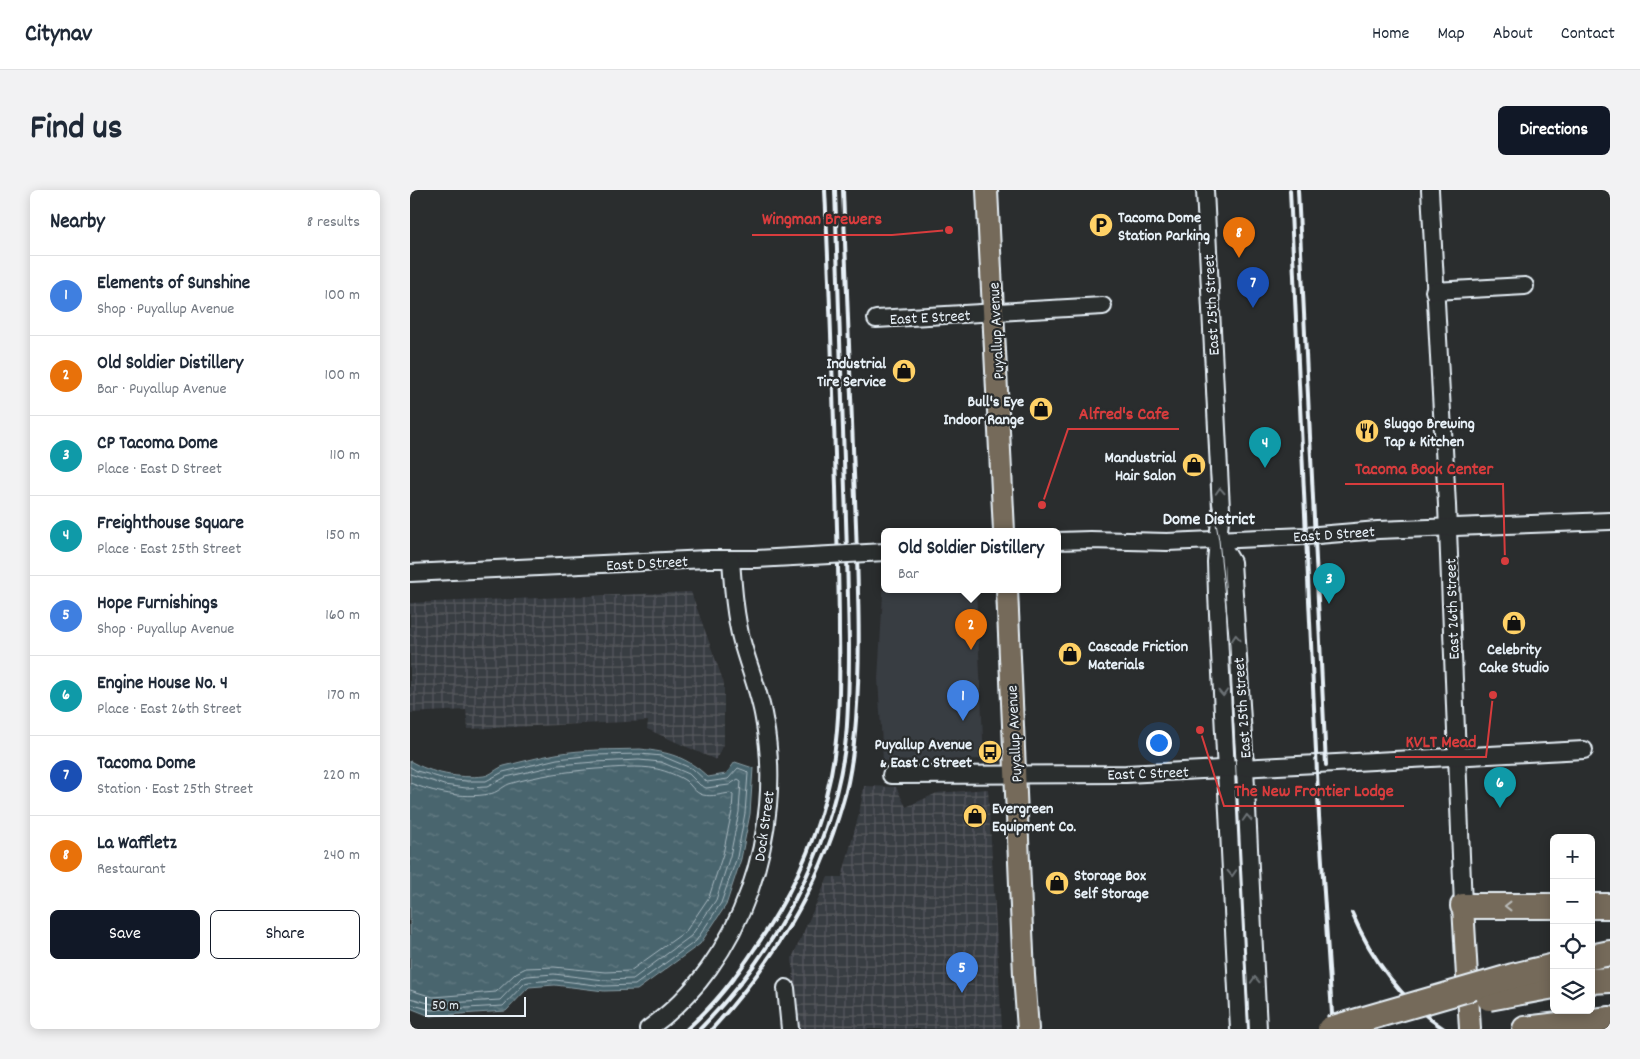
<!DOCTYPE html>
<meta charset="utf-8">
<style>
:root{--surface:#fff;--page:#f2f2f3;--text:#1f2937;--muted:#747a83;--line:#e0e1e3;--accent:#111827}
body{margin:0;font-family:Dekko,sans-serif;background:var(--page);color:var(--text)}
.controls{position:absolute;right:15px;bottom:15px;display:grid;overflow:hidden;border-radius:8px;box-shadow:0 2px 12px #0003}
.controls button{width:45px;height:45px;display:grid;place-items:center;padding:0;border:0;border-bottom:1px solid var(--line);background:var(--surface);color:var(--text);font:25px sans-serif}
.scale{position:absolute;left:15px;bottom:12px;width:101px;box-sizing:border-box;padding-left:5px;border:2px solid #e8f1f8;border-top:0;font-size:14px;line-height:18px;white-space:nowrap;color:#e8f1f8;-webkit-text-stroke:4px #2a2d2e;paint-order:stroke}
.you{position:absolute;left:748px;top:552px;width:18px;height:18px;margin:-12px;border:4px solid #fff;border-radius:50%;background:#1a73e8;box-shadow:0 0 0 8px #1a73e833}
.badge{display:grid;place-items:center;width:32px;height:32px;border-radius:50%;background:var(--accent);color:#fff;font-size:16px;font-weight:700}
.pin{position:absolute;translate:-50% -41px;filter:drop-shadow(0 1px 2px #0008)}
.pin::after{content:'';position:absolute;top:26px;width:18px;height:15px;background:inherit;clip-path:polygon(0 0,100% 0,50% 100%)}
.popup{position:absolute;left:471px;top:338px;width:180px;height:65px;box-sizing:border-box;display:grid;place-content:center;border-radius:8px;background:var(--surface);filter:drop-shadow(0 1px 4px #0005);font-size:16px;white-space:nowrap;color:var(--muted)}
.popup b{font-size:19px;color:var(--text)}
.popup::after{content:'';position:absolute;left:50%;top:100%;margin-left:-10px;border:10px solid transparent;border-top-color:var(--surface)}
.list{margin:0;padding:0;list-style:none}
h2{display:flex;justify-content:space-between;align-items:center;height:65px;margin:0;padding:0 20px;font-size:21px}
h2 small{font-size:16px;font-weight:400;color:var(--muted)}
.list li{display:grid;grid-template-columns:32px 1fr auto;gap:15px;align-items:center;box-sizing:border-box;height:80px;padding:0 20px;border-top:1px solid var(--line)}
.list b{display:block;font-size:19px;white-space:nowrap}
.list p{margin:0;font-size:16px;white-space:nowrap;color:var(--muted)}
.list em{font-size:16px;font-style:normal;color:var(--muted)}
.actions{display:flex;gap:10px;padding:15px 20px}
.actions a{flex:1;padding:11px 0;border:1px solid var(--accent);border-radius:8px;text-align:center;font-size:18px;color:var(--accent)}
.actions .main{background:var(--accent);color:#fff}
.icon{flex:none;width:28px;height:28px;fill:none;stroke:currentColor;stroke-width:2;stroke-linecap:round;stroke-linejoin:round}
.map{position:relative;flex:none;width:1200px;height:839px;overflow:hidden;border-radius:8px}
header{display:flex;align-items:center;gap:30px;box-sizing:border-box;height:70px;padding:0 25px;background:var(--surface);border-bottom:1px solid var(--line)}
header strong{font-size:24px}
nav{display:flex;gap:28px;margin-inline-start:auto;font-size:18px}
.intro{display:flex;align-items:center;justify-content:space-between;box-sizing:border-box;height:120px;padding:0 30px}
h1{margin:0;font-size:35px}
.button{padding:12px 22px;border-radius:8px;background:var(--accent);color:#fff;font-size:18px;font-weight:700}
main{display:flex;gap:30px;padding:0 30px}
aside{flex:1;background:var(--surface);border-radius:8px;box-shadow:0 2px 12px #0003}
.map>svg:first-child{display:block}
.built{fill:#393c42}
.industrial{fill:url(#industrial-grid)}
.water{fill:url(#water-ripples);stroke:#899da5}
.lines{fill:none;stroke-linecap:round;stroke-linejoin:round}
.shore{stroke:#a9b9c1;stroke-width:1}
.minor-casing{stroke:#e8f1f8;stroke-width:20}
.major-casing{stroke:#e8f1f8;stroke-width:24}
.highway-casing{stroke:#e8f1f8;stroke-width:28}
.minor{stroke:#2a2d2e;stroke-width:16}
.major{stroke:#746a5a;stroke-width:20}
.highway{stroke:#746a5a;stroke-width:24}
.tram{stroke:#e8f1f8;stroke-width:1}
.rail{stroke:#e8f1f8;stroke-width:4}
.minor-bridge-casing{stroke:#e8f1f8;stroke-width:20;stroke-linecap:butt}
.highway-bridge-casing{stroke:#e8f1f8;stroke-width:28;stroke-linecap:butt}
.minor-bridge{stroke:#2a2d2e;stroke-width:16}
.highway-bridge{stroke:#746a5a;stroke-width:24}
.oneway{stroke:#6c7275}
.oneway2{stroke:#babbb9}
.labels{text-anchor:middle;stroke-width:4.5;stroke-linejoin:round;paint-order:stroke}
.poi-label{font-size:16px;font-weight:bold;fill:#e8f1f8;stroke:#2a2d2e;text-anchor:start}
.street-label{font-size:16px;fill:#e8f1f8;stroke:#2a2d2e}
.neighbourhood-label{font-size:18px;font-weight:bold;fill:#e8f1f8;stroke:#2a2d2e}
.leader{fill:none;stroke:#d83c3d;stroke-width:2}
.callout-dot{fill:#d83c3d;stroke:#2a2d2e;stroke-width:2}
.callout-label{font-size:18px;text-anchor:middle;font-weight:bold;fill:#d83c3d;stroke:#2a2d2e;stroke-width:4.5;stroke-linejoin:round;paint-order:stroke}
</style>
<header>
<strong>Citynav</strong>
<nav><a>Home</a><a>Map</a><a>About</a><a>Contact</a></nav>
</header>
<div class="intro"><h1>Find us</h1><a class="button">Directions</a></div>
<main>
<aside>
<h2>Nearby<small>8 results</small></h2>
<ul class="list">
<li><span class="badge" style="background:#3f7fe0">1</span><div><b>Elements of Sunshine</b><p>Shop · Puyallup Avenue</p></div><em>100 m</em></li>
<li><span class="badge" style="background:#e8710a">2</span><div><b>Old Soldier Distillery</b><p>Bar · Puyallup Avenue</p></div><em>100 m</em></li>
<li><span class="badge" style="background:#0f9aa8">3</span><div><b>CP Tacoma Dome</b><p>Place · East D Street</p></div><em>110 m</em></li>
<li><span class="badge" style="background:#0f9aa8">4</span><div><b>Freighthouse Square</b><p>Place · East 25th Street</p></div><em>150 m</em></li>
<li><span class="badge" style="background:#3f7fe0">5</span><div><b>Hope Furnishings</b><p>Shop · Puyallup Avenue</p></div><em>160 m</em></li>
<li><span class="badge" style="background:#0f9aa8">6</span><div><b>Engine House No. 4</b><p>Place · East 26th Street</p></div><em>170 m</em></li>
<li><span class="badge" style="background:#1a4fb4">7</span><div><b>Tacoma Dome</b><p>Station · East 25th Street</p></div><em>220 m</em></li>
<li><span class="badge" style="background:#e8710a">8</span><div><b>La Waffletz</b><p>Restaurant</p></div><em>240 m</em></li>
</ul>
<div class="actions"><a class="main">Save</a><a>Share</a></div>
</aside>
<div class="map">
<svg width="1200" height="839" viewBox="0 0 1200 839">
<defs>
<pattern id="industrial-grid" width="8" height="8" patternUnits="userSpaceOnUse" patternTransform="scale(1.25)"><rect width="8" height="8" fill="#393c42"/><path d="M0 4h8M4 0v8" fill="none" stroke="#56595e"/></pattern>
<pattern id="water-ripples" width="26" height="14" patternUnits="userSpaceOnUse" patternTransform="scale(1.25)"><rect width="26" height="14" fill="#4a656e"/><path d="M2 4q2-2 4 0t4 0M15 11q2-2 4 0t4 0" fill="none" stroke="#647c83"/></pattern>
</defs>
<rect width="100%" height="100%" fill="#2a2d2e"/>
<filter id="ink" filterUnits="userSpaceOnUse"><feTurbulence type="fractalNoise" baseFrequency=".02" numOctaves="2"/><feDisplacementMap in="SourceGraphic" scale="10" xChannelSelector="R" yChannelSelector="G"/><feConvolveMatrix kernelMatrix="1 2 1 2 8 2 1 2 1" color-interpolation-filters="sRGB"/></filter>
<g filter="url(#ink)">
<!-- built -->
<path class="built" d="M474,387L475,399H566L574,569L473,571L468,489Z"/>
<!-- industrial -->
<g class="industrial">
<path d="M281,402L314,493V552L306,570L237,539L238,531L58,539L56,520L0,523V413Z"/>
<path d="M454,596L486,597L496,617L527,603L578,599L592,839H387L382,768L418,687H432L449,624Z"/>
</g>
<!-- water -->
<path class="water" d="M230,559C259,562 277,567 298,587L316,584L325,572L343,578L340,624L331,669L316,715L290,754L227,800L194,801L145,795L119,797L96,821L20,826L0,818V571C21,583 49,589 74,586C81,585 87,578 94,576C111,572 129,567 146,564C174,559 202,560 230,559Z"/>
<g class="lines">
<!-- shore -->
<g class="shore">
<path d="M0,577L7,581L35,589L56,591H76L93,582L147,569L184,565L230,564L252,566L283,579L297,592L318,589L328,578L336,581L338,583L335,623L327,667L311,713L286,751L225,795L194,796L145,790L119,792L115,793L93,816L21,820L0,814"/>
<path d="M0,584L34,595L56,598L77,597L96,587L148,575L185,572L229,570L251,572L279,584L290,595L296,598L319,595L328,589L331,591L329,622L320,666L306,710L281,746L223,789L194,790L144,784L117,786L111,788L90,810L22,814L0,808"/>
<path d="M0,593C23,602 53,609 79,604C87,603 92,597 99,594C125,586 159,581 186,579C206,578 228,575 247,579C256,581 269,586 276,591C282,596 285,603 293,605C302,607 312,604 320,603L323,605L322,621L313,664L299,707L276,741L220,781L195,782L144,777L116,778L106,783L86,802L23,807L0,800"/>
</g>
<!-- minor casing -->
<g class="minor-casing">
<g id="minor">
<path d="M795,0L811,319L806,372L807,404L829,839"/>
<path d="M1020,0L1037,315L1053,716"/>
<path d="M1024,101L1115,96"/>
<path d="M466,129L693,116"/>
<path d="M809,350L822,372L835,578L848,839"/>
<path d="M647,351L680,350L757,352L896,346L968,340L1200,331"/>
<path d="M0,383L297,369H346"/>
<path d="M481,585L716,584L1174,560"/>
<path d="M376,798L380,839"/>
<path d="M238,839C333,773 375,639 354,529C350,503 339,478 332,452C325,426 323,397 321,370"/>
</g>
</g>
<!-- major casing -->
<g class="major-casing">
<g id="major">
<path d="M577,0L594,341"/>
<path d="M597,399L614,785L618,839"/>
<path d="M1053,716L1060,839"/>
</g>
</g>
<!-- highway casing -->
<g class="highway-casing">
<g id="highway">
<path d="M1053,716H1144"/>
<path d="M1181,716H1200"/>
<path d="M1181,767L1200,763"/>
<path d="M1181,791L1200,790"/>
<path d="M1115,839L1200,829"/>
</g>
</g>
<!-- minor -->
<use href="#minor" class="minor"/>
<!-- major -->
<use href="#major" class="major"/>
<!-- highway -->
<use href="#highway" class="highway"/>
<!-- tram -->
<path class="tram" d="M794,166L802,311L809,350L820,455L838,839"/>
<!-- rail -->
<g class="rail">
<path d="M880,0L909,626L923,839"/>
<path d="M888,0L916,575"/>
<path d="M942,723C961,768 992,811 1034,839"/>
<path d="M277,839C303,816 326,787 345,758C377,712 402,660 416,606C430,553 430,497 429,443C429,394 427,346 426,297C423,198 420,99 415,0"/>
<path d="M290,839C365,762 420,664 435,557C439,524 439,489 439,455C438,404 437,352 435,300C432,200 429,100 425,0"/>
<path d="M302,839C363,772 408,700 433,612C441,586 444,557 446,530C451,465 448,400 446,335C441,224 437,112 433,0"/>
</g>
<!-- minor-bridge casing -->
<g class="minor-bridge-casing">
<path id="minor-bridge" d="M346,369L475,362"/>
</g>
<!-- highway-bridge casing -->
<g class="highway-bridge-casing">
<g id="highway-bridge">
<path d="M1079,808L1144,796"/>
<path d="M920,839L1103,786L1144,776"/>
</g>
</g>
<!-- minor-bridge -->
<use href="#minor-bridge" class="minor-bridge"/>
<!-- highway-bridge -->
<use href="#highway-bridge" class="highway-bridge"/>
</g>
<!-- one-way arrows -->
<defs><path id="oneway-chevron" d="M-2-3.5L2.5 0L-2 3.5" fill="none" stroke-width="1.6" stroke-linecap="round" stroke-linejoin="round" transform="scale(1.25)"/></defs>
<g class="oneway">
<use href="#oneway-chevron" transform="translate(810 301) rotate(-93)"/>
<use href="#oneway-chevron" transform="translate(826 448) rotate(-94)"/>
<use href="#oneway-chevron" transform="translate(813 503) rotate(87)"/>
<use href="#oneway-chevron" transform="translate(837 628) rotate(-93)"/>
<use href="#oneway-chevron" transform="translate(822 683) rotate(87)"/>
<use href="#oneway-chevron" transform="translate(845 790) rotate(-93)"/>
</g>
<use class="oneway2" href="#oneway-chevron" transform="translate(1098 716) rotate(180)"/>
</g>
<!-- icons -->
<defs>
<g id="parking-disc" transform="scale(1.25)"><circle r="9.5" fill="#ffd166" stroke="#2a2d2e"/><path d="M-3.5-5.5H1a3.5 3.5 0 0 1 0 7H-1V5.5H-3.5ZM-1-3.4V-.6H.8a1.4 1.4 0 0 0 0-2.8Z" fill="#111"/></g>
<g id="shop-disc" transform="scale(1.25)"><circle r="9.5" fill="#ffd166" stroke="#2a2d2e"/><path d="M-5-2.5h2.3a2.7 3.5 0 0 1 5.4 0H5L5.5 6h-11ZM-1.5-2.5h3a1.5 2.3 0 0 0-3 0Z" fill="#111"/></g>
<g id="restaurant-disc" transform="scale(1.25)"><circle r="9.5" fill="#ffd166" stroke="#2a2d2e"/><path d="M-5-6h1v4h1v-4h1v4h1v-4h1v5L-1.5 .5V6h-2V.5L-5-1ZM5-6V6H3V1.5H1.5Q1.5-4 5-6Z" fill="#111"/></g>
<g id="bus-disc" transform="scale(1.25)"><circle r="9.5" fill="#ffd166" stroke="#2a2d2e"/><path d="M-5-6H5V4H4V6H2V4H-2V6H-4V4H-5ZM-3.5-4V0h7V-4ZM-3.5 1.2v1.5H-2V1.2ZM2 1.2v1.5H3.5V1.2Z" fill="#111"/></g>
</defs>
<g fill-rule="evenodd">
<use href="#parking-disc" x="691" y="35"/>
<use href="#shop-disc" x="494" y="181"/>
<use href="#shop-disc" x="631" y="219"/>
<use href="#restaurant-disc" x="957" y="241"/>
<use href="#shop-disc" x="784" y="275"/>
<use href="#shop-disc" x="1104" y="433"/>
<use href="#shop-disc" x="660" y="464"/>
<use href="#bus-disc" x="580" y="562"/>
<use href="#shop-disc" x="565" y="626"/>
<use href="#shop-disc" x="647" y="693"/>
</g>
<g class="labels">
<!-- poi labels -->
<g class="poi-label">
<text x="708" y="32">Tacoma Dome<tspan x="708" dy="18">Station Parking</tspan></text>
<text x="476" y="178" text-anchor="end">Industrial<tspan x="476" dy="18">Tire Service</tspan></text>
<text x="614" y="216" text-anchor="end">Bull's Eye<tspan x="614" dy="18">Indoor Range</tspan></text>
<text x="974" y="238">Sluggo Brewing<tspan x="974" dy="18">Tap &amp; Kitchen</tspan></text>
<text x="766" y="272" text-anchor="end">Mandustrial<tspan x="766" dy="18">Hair Salon</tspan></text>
<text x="678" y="461">Cascade Friction<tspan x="678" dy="18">Materials</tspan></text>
<text x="1104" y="464" text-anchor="middle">Celebrity<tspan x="1104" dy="18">Cake Studio</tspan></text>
<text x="562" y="559" text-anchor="end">Puyallup Avenue<tspan x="562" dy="18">&amp; East C Street</tspan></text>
<text x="582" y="623">Evergreen<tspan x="582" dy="18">Equipment Co.</tspan></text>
<text x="664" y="690">Storage Box<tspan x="664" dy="18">Self Storage</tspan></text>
</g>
<!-- street labels -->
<g class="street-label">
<text transform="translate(800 115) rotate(-93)" y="6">East 25th Street</text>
<text transform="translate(520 126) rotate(-3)" y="6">East E Street</text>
<text transform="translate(585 141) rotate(-93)" y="6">Puyallup Avenue</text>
<text transform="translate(924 343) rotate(-4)" y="6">East D Street</text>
<text transform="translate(237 372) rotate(-3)" y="6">East D Street</text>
<text transform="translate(1041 419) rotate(-92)" y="6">East 26th Street</text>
<text transform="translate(831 518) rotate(-94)" y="6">East 25th Street</text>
<text transform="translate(603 544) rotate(-93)" y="6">Puyallup Avenue</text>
<text transform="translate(738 582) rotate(-2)" y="6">East C Street</text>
<text transform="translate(353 636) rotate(-82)" y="6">Dock Street</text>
</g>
<!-- neighbourhood labels -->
<g class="neighbourhood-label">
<text x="799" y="334">Dome District</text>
</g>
</g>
<!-- callouts -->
<path class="leader" d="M539 40L482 45H342M632 315L658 239H769M1095 371L1093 294H935M1083 505L1076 567H985M790 540L814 616H994"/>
<g class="callout-dot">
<circle cx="539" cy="40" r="5"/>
<circle cx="632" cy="315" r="5"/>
<circle cx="1095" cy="371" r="5"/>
<circle cx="1083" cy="505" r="5"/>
<circle cx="790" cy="540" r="5"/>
</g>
<g class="callout-label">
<text x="412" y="34">Wingman Brewers</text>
<text x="714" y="229">Alfred's Cafe</text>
<text x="1014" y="284">Tacoma Book Center</text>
<text x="1031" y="557">KVLT Mead</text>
<text x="904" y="606">The New Frontier Lodge</text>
</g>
</svg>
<div class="controls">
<button>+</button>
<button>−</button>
<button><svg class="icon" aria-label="locate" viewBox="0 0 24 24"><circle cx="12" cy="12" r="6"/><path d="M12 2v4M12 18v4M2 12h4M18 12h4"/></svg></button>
<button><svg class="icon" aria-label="layers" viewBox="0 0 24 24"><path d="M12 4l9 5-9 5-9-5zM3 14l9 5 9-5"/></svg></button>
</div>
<div class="scale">50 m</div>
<div class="you"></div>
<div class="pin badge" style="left:553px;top:531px;background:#3f7fe0">1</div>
<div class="pin badge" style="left:561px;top:460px;background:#e8710a">2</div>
<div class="popup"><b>Old Soldier Distillery</b>Bar</div>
<div class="pin badge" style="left:919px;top:414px;background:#0f9aa8">3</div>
<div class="pin badge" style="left:855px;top:278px;background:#0f9aa8">4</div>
<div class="pin badge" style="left:552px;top:803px;background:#3f7fe0">5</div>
<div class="pin badge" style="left:1090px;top:618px;background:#0f9aa8">6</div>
<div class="pin badge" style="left:843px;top:118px;background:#1a4fb4">7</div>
<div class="pin badge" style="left:829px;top:68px;background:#e8710a">8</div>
</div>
</main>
